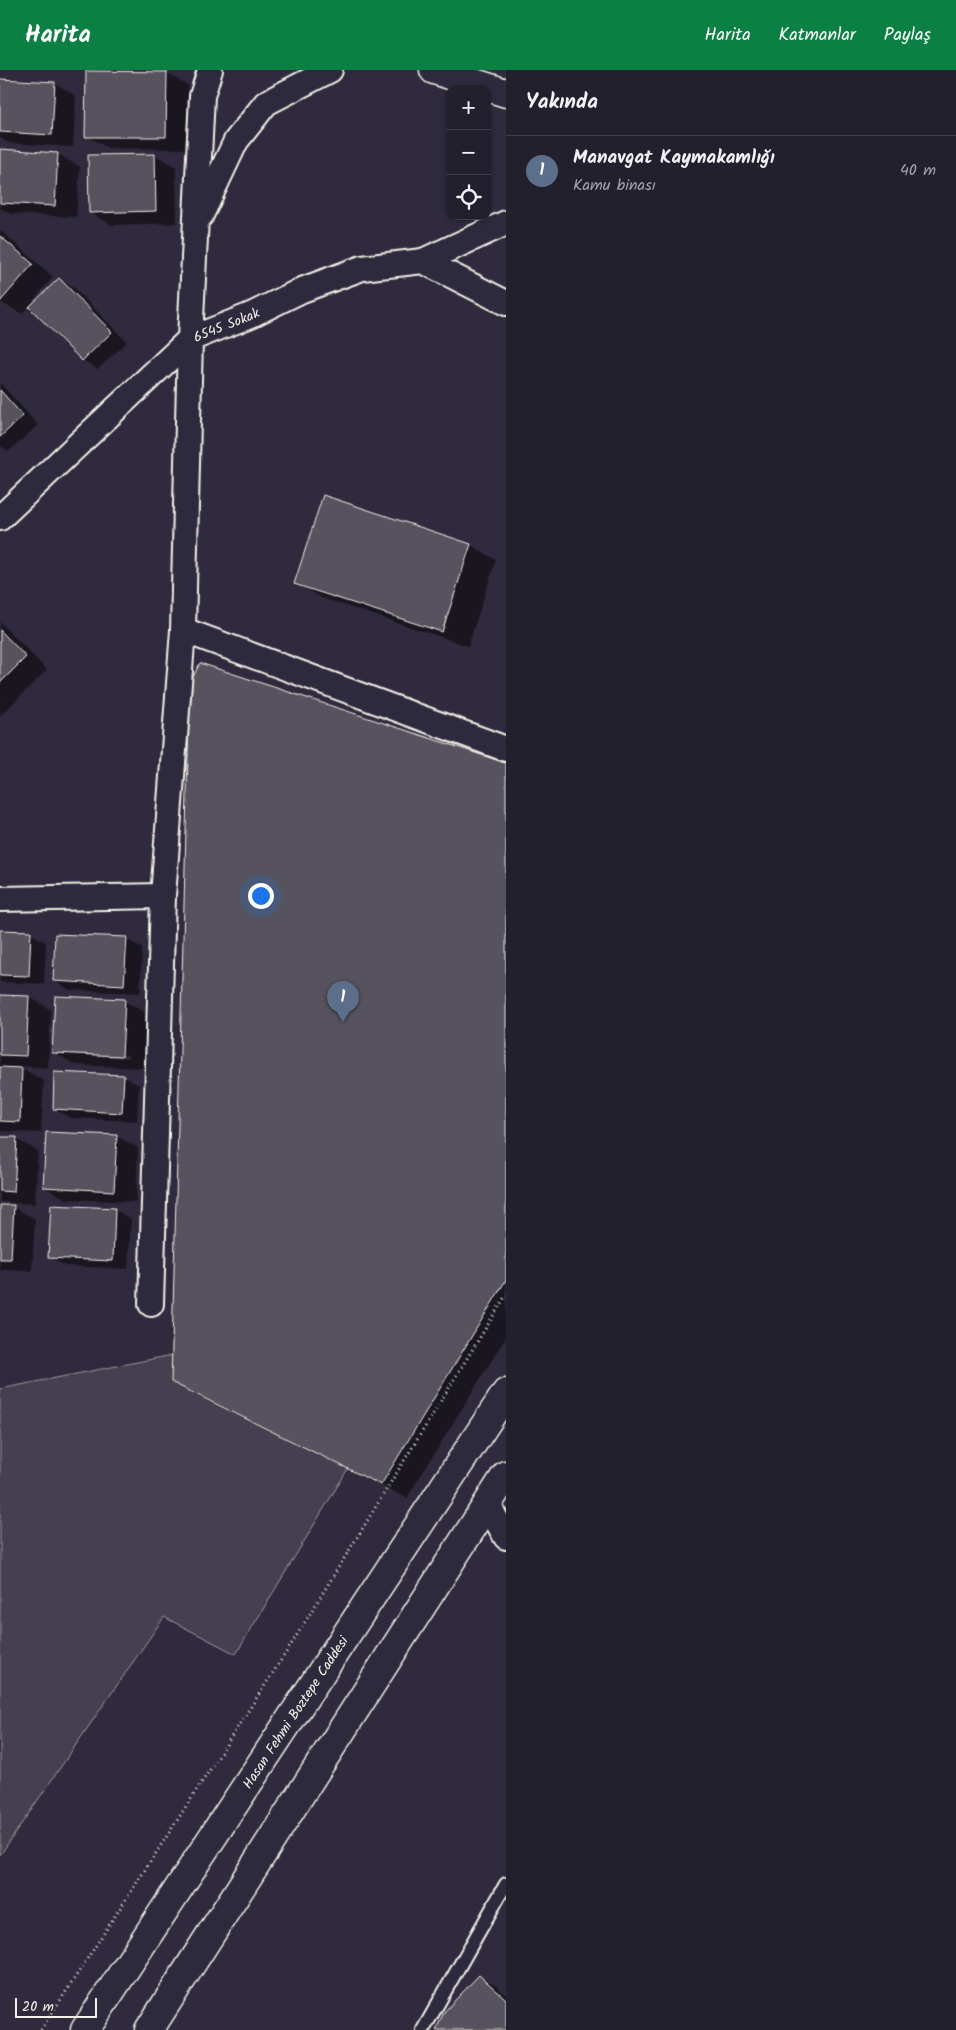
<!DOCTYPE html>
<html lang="tr">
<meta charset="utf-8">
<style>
:root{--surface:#23202e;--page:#2f2d3a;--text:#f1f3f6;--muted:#a3a3aa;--line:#403e4a;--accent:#0b8043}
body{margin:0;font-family:Kalam,sans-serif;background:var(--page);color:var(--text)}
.controls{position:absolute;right:15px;top:15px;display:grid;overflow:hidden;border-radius:10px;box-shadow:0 1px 4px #0004}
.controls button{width:45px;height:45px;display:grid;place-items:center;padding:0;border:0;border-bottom:1px solid var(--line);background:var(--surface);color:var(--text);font:25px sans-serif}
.scale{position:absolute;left:15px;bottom:12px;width:82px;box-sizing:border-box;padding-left:5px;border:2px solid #f4f1e8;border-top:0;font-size:14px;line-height:18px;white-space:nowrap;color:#f4f1e8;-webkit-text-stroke:4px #2f2a3d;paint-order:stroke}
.you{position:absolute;left:260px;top:825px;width:18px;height:18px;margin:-12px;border:4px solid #fff;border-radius:50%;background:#1a73e8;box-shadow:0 0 0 8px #1a73e833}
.badge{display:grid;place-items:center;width:32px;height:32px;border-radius:50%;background:var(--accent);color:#fff;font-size:16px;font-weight:700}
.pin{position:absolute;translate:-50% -41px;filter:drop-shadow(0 1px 2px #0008)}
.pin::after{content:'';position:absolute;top:26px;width:18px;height:15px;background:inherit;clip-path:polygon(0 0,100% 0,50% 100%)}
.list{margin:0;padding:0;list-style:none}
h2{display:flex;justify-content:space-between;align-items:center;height:65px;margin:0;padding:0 20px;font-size:21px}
h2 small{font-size:16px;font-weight:400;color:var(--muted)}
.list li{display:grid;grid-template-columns:32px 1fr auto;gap:15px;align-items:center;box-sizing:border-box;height:70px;padding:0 20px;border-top:1px solid var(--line)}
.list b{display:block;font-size:19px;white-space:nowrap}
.list p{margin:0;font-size:16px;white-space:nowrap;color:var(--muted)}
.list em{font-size:16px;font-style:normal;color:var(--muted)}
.icon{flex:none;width:28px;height:28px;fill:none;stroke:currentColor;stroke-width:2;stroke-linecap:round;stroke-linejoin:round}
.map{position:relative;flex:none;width:506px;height:1960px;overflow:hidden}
header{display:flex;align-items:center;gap:30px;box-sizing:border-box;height:70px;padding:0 25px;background:var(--accent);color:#fff}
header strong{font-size:24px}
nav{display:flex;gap:28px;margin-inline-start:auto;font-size:18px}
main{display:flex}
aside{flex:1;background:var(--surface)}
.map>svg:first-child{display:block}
.green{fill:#454050;stroke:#9c989c}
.shadow{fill:#0007;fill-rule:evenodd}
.building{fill:#56525f;stroke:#f4f1e8}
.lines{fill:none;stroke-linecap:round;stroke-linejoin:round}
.service-casing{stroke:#f4f1e8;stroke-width:16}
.minor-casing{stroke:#f4f1e8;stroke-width:28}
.tertiary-casing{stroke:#f4f1e8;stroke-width:31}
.secondary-casing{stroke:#f4f1e8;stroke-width:31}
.path{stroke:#f4f1e8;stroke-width:3;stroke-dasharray:1 4;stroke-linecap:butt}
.service{stroke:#2f2a3d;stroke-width:12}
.minor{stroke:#2f2a3d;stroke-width:24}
.tertiary{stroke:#2f2a3d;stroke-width:28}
.secondary{stroke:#2f2a3d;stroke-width:28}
.labels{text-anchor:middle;stroke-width:4;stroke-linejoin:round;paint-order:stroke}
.street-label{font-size:14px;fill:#f4f1e8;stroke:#2f2a3d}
</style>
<header>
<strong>Harita</strong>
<nav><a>Harita</a><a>Katmanlar</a><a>Paylaş</a></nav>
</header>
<main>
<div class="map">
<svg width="506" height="1960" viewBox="0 0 506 1960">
<rect width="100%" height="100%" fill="#2f2a3d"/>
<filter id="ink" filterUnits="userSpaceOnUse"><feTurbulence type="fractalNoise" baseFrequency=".02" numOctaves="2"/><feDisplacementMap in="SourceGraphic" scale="10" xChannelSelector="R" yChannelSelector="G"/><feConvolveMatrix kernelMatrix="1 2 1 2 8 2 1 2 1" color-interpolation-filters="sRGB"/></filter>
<g filter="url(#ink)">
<!-- green -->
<path class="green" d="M310,1258L407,1301L236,1584L164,1547L0,1785V1319Z"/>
<!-- shadow -->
<g class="shadow">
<path d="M166,3L188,15L187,79L108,78L87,66Z"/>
<path d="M0,10L55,13L76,26L73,77L9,73L0,68Z"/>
<path d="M0,81L58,84L80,97L76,147L11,144L0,138Z"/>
<path d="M155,85L176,97L177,153L112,155L91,143Z"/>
<path d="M0,160L53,207L22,244L0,232Z"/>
<path d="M59,209L74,218L127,272L98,299L83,290L30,237Z"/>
<path d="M0,313L38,355L9,381L0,376Z"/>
<path d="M471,475L496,490L468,576L322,528L296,513Z"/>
<path d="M0,552L47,600L0,646Z"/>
<path d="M506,695V1267L407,1428L199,1327L173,1312Z"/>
<path d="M0,861L30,863L46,872L44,914L0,912Z"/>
<path d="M126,869L142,878L140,923L70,920L54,911Z"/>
<path d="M0,926L29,927L51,940L48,998L18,996L44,1011L41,1063L0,1061Z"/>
<path d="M124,931L146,943L144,998L75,995L53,982ZM74,983L128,985V988L74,985Z"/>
<path d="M123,1006L139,1015L137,1051L70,1048L54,1039Z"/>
<path d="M116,1066L138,1078L136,1132L66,1129L44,1117Z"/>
<path d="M0,1068L16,1069L38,1081L35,1134L0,1132Z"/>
<path d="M0,1136L13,1137L35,1149L32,1201L0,1200Z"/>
<path d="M52,1137L115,1140L131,1149L128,1199L65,1196L50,1187Z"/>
<path d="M479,1906L495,1915L506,1925V1960H438Z"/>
</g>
<!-- building -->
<g class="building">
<path d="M86,1L167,2L166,67H85Z"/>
<path d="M0,9L55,12L52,65L0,62Z"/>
<path d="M0,79L58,83L55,136L0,133Z"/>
<path d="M155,84L156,141L89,143L88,85Z"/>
<path d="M0,166L33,194L0,232Z"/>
<path d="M59,208L112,262L82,291L29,237Z"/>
<path d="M0,320L23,346L0,367Z"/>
<path d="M323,425L471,474L442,562L294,514Z"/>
<path d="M0,560L26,587L0,613Z"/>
<path d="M200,593L506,693V1210L381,1415L171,1312L190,613Z"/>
<path d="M0,860L31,861L29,906L0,905Z"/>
<path d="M55,864L127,867L124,915L53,911Z"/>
<path d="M0,925L29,926L26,986L0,985Z"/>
<path d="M55,926L125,929L122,986L52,983Z"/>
<path d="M0,997L22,998L20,1052L0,1051Z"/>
<path d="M54,1002L124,1005L122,1043L53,1039Z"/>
<path d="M46,1062L117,1065L114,1121L43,1117Z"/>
<path d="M0,1067H17L14,1122L0,1121Z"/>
<path d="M0,1135H14L11,1189H0Z"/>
<path d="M51,1135L115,1138L113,1191L48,1188Z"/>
<path d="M479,1905L506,1929V1960H436L444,1942Z"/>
</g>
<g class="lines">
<!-- service casing -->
<g class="service-casing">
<path id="service" d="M423,1960L506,1814"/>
</g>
<!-- minor casing -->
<g class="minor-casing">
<g id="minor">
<path d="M201,145L236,71L266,33L330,0"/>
<path d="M423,191L506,233"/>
<path id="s1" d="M0,448L190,269L251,245L302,220L362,198L423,191L506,153"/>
<path d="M183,560L506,679"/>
<path d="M0,829L163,826"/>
<path d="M151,1234L163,826L183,560L190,269L202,26L210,0"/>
<path d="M488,1435L506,1467"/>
</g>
</g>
<!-- tertiary casing -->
<g class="tertiary-casing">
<path id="tertiary" d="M434,0L506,23"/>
</g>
<!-- secondary casing -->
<g class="secondary-casing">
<g id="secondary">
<path id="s2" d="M85,1960L506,1323"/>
<path d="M149,1960L506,1405"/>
</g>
</g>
<!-- path -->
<path class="path" d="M41,1960L289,1578L506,1225"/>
<!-- service -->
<use href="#service" class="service"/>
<!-- minor -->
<use href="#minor" class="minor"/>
<!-- tertiary -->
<use href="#tertiary" class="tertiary"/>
<!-- secondary -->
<use href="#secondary" class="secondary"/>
</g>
</g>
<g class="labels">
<!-- street labels -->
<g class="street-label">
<text dy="5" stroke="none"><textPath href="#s1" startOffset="300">6545 Sokak</textPath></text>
<text dy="5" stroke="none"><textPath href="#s2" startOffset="381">Hasan Fehmi Boztepe Caddesi</textPath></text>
</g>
</g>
</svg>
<div class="controls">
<button>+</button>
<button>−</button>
<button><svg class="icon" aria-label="locate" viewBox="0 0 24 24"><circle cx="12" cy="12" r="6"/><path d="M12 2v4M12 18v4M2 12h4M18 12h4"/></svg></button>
</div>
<div class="scale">20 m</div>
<div class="you"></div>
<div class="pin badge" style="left:343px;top:952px;background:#5c6f8a">1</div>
</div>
<aside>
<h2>Yakında<small></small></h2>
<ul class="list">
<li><span class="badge" style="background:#5c6f8a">1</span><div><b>Manavgat Kaymakamlığı</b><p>Kamu binası</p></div><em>40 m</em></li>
</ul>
</aside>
</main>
